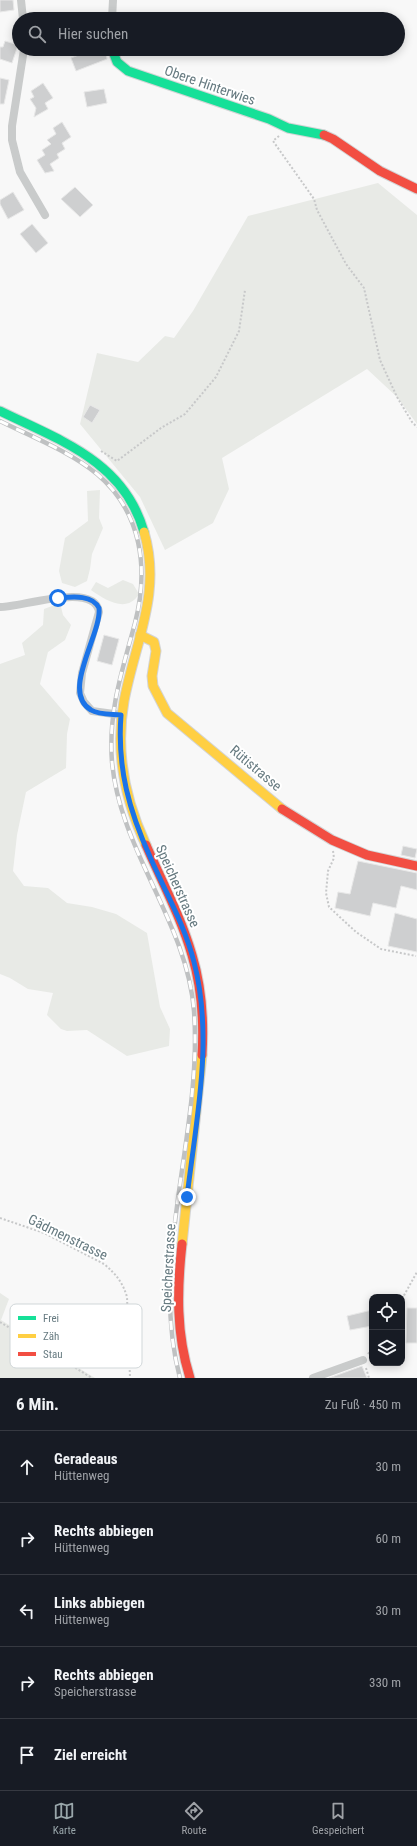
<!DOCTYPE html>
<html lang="de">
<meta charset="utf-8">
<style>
:root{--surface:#171b24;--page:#242831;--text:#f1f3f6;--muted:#9ea1a6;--line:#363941;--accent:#99a6aa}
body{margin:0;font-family:"Roboto Condensed",sans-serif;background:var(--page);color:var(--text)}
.controls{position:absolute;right:12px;bottom:12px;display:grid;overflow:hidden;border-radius:8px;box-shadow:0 2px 10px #0003}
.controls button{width:36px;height:36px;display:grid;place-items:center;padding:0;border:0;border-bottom:1px solid var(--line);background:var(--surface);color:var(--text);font:20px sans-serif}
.stop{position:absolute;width:12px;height:12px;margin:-9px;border:3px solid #1a73e8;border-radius:50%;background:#fff}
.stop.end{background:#1a73e8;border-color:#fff;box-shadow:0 1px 4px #0008}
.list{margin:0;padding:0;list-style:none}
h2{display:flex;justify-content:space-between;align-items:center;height:52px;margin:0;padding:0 16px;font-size:17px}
h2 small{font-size:13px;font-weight:400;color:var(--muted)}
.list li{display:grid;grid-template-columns:26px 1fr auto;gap:12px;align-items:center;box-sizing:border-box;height:72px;padding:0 16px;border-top:1px solid var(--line)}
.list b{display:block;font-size:15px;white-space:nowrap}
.list p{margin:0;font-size:13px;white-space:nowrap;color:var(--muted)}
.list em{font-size:13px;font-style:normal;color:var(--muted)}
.icon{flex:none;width:22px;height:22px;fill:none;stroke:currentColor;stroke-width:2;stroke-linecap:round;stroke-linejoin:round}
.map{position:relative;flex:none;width:417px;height:1378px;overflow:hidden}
.search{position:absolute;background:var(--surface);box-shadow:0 2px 10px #0003;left:12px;right:12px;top:12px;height:44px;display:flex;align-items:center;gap:10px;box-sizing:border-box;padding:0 14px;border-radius:22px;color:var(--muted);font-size:15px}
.sheet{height:412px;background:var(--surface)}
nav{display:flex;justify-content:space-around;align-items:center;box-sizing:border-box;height:56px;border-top:1px solid var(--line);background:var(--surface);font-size:11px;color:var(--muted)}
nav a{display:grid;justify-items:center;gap:2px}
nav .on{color:var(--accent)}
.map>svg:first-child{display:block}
.green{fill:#e8eae6}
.building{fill:#cecfd0;stroke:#e8e8e8}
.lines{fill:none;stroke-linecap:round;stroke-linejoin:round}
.fast-casing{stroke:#d3d4d5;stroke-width:11}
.slow-casing{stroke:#d3d4d5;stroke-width:11}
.jam-casing{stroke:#d3d4d5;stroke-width:11}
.path{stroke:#c7c8c9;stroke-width:2;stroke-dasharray:2 2;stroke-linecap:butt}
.street{stroke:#c9cbcb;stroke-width:8}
.fast{stroke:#16e098;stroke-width:9}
.slow{stroke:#ffcf43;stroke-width:9}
.jam{stroke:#f24e42;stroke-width:9}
.rail-casing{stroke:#bfc1c2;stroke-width:4.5}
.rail{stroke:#fff;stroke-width:3;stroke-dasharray:9;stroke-linecap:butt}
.route{stroke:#1a73e8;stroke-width:5}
.labels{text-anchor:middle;stroke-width:4;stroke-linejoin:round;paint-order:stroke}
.street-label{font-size:14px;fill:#667a80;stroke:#fff}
.key{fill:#fff;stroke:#d1d7d9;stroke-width:1}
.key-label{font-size:11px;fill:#667a80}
</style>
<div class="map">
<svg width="417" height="1378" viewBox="0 0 417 1378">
<rect width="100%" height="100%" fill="#f8f8f8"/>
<!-- green -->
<g class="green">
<path d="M378,183L417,215V424L397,397L367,369L222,458L229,489L213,523L165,550L140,497L80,424L97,353L138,362L165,336L174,338L193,311L248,216Z"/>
<path d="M100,490L99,518L103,528L92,554L90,569L87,581L75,587L62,583L59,571L65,538L88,521L87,491Z"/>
<path d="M123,580L133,584L139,594C127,614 105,600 91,590L96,582L108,588Z"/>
<path d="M60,603L63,615L71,625L65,640L48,652L40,684L70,719L67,734L66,768L26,792L17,835L13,871L24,886L48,888L67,903L92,907L116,914L147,933L160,1007L170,1029L169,1046L127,1056L87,1030L67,1031L61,1029L47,1015L53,993L28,989L10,978L0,974V664L25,655L22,643L43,625L44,609Z"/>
<path d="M0,1293L9,1299L1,1320L95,1378H0Z"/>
</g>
<!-- building -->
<g class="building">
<path d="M0,0H13L14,10L0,12Z"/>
<path d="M5,41L18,45L12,63L0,59V47H3Z"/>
<path d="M95,49H105L107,59L76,71L71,58Z"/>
<path d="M0,78L9,80L4,104H0Z"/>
<path d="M43,83L53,98L45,103L48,109L34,117L36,108L30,99L34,97L31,91Z"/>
<path d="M104,89L107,103L87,107L84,92Z"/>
<path d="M62,122L71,137L62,143L65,149L57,154L59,158L50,164L54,171L45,173L37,160L45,155L42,150L51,144L47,140L56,134L53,128Z"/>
<path d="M75,187L93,205L80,217L61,199Z"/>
<path d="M13,192L24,210L8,219L0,204V200Z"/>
<path d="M32,224L48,243L36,253L20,234Z"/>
<path d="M90,405L100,410L92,423L83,417Z"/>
<path d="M104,635L119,639L112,665L97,661Z"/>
<path d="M403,846L417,849L415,858L401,855Z"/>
<path d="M358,861L417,873V890L401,886L396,908L373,903L370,916L335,908L338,892L350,894Z"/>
<path d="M395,913L417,919V952L388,946Z"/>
<path d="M407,1308H417V1343H406Z"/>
<path d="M372,1310V1326L350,1330L347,1316Z"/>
<path d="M362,1366L367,1378H329Z"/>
</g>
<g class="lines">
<!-- fast casing -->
<g class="fast-casing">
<g id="fast">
<path d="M112,49L117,62L128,71L269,119L288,128L324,135"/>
<path d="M0,411C59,440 124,461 144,532"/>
</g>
</g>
<!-- slow casing -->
<g class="slow-casing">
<g id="slow">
<path d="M144,532C162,593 135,642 124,701C115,751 125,800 146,845"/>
<path d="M140,635L154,642L156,651L152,676L153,686L167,713L282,809"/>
<path d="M182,1244L202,1055"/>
</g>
</g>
<!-- jam casing -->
<g class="jam-casing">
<g id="jam">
<path d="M324,135L333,139L380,171L417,189"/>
<path d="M282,809L332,840L367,855L417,866"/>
<path d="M146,845C162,882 181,917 192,955C202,988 204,1022 202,1055"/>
<path d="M182,1244C177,1290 176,1334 190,1378"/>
</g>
</g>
<!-- path -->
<g class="path">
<path d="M279,136L273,141L314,199L317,210L346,264L364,288L380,360L397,397L412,422L417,427"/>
<path d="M101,451L117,461L161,428L185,414L216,377L239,331L245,290"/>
<path d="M333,851L334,858L328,871L326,893L329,907L356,932L381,949L416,956"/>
<path d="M0,1218L44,1233L104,1264C116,1274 123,1283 127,1297L130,1378"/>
<path d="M402,1299L417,1272"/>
<path d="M0,1322L92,1378"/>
<path d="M368,1354L372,1349"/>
<path d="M366,1368L369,1378"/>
</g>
<!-- street -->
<g class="street">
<path d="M21,0L23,19"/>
<path d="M112,19L113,0"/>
<path d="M24,49L12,126V140L20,172L45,215"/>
<path d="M0,607C19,608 95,581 99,612L82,673L80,693L84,702L92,711L121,715"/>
<path d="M313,1378L363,1360"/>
</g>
<!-- fast -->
<use href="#fast" class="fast"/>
<!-- slow -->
<use href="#slow" class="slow"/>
<!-- jam -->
<use href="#jam" class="jam"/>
<!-- rail casing -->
<g class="rail-casing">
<path id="rail" d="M0,421C32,437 69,451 97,474C142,512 149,569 135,623C122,671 108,712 112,762C120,851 187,922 194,1011C203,1133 148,1258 180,1378"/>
</g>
<!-- rail -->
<use href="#rail" class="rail"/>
</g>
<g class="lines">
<!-- route -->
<path class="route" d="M58,598C71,597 92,594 99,608C102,634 60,692 91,710C99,715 112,714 121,715C117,768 129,811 151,859C166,893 185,926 194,962C214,1039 196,1120 187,1197"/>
</g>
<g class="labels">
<!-- street labels -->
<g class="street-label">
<text transform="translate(210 85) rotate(19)" y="5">Obere Hinterwies</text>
<text transform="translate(256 768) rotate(40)" y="5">Rütistrasse</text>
<text transform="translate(178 886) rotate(66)" y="5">Speicherstrasse</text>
<text transform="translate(68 1237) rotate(26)" y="5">Gädmenstrasse</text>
<text transform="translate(168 1268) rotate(-87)" y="5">Speicherstrasse</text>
</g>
</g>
<!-- legend -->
<rect x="10" y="1304" width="132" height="64" rx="6" class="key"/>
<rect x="18" y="1316" width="18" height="4" fill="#16e098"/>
<rect x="18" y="1334" width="18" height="4" fill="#ffcf43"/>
<rect x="18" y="1352" width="18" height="4" fill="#f24e42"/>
<g class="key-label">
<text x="43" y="1322">Frei</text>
<text x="43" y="1340">Zäh</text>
<text x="43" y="1358">Stau</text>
</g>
</svg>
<div class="controls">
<button><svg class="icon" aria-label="locate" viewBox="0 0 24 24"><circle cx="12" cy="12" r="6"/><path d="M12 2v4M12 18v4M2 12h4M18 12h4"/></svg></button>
<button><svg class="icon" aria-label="layers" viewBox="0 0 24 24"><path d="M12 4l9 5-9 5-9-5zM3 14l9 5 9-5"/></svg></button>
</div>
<div class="stop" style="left:58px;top:598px"></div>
<div class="stop end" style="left:187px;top:1197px"></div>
<div class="search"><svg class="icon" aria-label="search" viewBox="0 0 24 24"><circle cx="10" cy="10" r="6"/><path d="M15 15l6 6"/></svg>Hier suchen</div>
</div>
<section class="sheet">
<h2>6 Min.<small>Zu Fuß · 450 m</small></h2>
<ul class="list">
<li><svg class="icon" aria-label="ahead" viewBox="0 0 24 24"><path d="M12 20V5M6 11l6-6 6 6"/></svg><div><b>Geradeaus</b><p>Hüttenweg</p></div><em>30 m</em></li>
<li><svg class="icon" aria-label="right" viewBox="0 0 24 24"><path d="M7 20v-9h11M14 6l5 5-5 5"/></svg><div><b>Rechts abbiegen</b><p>Hüttenweg</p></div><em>60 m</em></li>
<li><svg class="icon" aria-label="left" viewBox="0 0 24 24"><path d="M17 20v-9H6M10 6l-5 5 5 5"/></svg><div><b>Links abbiegen</b><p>Hüttenweg</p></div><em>30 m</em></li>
<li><svg class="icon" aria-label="right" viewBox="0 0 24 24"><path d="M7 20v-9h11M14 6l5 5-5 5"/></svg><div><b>Rechts abbiegen</b><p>Speicherstrasse</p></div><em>330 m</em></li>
<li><svg class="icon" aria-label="arrive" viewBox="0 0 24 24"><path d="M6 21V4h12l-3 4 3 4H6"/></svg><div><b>Ziel erreicht</b></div></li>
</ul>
</section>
<nav>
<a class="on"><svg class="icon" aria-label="map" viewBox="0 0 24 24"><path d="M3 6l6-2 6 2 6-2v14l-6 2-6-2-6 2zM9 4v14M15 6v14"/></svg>Karte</a>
<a><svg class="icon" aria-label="directions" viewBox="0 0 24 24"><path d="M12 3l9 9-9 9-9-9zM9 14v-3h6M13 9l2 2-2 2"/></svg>Route</a>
<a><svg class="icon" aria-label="saved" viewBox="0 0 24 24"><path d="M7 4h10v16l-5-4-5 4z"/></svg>Gespeichert</a>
</nav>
